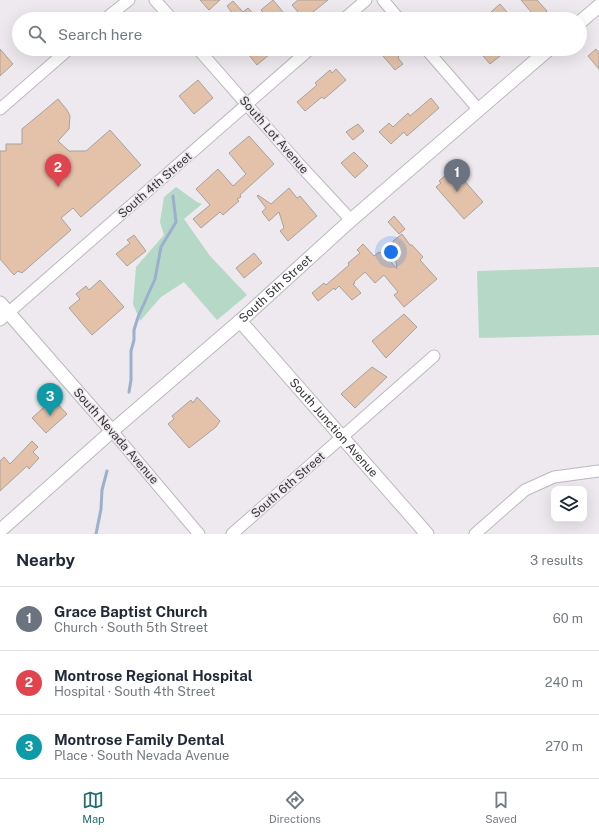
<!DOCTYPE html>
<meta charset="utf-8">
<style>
:root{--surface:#fff;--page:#f6f6f7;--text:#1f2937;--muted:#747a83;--line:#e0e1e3;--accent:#226e70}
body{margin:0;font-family:"Public Sans",sans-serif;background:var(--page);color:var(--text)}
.controls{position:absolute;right:12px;bottom:12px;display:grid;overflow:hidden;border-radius:8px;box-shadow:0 4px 16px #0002}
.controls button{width:36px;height:36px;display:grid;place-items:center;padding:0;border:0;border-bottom:1px solid var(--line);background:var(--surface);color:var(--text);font:20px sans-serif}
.you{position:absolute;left:391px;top:252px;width:14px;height:14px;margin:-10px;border:3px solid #fff;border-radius:50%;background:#1a73e8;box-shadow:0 0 0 6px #1a73e833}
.badge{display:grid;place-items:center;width:26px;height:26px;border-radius:50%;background:var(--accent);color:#fff;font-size:13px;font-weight:700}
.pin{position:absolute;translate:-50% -33px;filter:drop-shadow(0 1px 2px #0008)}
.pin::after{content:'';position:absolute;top:21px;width:14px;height:12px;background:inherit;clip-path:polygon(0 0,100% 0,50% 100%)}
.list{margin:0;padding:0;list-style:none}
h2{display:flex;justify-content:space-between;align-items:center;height:52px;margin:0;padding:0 16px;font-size:17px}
h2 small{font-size:13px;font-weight:400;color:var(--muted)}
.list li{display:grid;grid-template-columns:26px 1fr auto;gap:12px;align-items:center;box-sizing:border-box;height:64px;padding:0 16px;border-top:1px solid var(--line)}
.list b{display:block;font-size:15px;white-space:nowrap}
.list p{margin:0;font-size:13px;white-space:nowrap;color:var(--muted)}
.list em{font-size:13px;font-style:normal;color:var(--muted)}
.icon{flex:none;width:22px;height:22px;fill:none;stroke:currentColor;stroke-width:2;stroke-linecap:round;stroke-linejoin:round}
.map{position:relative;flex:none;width:599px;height:534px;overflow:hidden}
.search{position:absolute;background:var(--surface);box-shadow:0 4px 16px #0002;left:12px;right:12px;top:12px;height:44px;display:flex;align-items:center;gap:10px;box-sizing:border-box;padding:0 14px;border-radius:22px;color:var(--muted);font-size:15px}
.sheet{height:244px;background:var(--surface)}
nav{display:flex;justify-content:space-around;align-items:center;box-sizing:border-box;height:56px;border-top:1px solid var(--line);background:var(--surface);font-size:11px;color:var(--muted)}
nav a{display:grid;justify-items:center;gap:2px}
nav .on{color:var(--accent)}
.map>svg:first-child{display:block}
.green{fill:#b6d8c7}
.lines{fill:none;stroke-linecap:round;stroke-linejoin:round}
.stream{stroke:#9cafce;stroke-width:3}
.building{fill:#e4c2aa;stroke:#a7a29f}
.minor-casing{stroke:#bcb9bd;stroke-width:13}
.tertiary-casing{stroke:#bcb9bd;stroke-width:15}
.minor{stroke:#fff;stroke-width:11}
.tertiary{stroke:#fff;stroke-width:13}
.labels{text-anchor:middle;stroke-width:3.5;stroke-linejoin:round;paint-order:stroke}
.street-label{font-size:12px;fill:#363537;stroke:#ede9ee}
</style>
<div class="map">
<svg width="599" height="534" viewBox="0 0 599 534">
<rect width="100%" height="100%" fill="#ede9ee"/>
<!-- green -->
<g class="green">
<path d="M176,187L197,202L202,204L184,219L210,256L247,295L217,320L184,282L161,297L140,321L133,304L136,267L164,235L160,222L164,197Z"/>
<path d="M599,267V335L479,338L477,271Z"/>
</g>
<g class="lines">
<!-- stream -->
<g class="stream">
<path d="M129,392L131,380V351L134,340V330L138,317L155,279L161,247L176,222L173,196"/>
<path d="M96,534L101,509L102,490L107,471"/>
</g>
</g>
<!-- building -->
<g class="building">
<path d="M200,0H220L209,10Z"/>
<path d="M273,0L289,19H268L261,10Z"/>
<path d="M298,0H328L304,19L292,5Z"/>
<path d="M521,0H537L547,11L537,19Z"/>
<path d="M233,1L243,12L248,8L258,19H234L236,18L227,6Z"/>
<path d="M500,4L513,19H497L491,12Z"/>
<path d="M0,49L13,64L0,76Z"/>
<path d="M244,49H276L257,65Z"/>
<path d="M377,49H393L399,57L398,58L403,64L395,70Z"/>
<path d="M477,49H494L500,56L490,64Z"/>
<path d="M596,49L599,53V69L588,56Z"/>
<path d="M336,69L346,80L324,99L322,97L305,111L297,102L317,85L315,83L330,70L332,73Z"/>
<path d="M198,80L213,98L194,114L179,96Z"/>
<path d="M431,98L439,108L407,136L404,132L391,144L379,132L389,123L393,127L408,113L410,116Z"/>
<path d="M58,99L67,110L70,116L69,129L58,141L69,151H86L110,130L141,165L81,217L73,208L61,218L71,230L22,273L18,271L14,275L0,259V151H6V144H22V129Z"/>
<path d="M358,124L364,131L353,140L346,132Z"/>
<path d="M249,136L274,164L240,195L241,197L237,199L239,201L223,215L220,212L201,228L193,219L210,205L196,189L218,169L233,186L246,174L229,153Z"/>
<path d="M354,152L368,166L355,178L341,163Z"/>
<path d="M455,170L483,202L464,219L436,187L441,183L439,181L448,173L450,174Z"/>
<path d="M289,188L297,198L300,196L317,216L288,241L280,231L284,228L279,212L269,221L262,212L266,208L257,196L258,195L271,204Z"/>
<path d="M394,216L405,229L399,234L388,222Z"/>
<path d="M402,234L410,245H412L423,257L420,260L437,279L404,307L394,295L398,292L384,275L375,283L365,272L354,282L355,283L353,284L361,293L352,300L339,286L335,290L334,288L318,301L312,293L324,283L326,285L349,265L348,263L360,253L357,250L363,244L374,256L379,252L380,253L382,252L397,269L393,241Z"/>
<path d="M134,235L146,251L127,266L116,254L130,243L127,240Z"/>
<path d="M254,253L262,263L244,278L236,268Z"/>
<path d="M100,280L124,307L92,335L69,308L80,299L76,294L86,286L89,290Z"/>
<path d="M404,314L417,327L386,358L372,341Z"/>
<path d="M372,367L387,377L355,408L341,394Z"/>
<path d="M197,397L220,421L216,427L189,448L168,424L174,419L172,416L191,400L193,403Z"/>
<path d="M53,399L67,414L46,433L32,418Z"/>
<path d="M32,441L38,447L33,452L39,458L29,469L27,466L0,491V461L4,457L10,464Z"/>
</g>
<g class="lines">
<!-- minor casing -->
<g class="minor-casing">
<g id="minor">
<path d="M155,0L172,19"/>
<path d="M383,0L399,19"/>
<path d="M105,19L129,0"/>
<path d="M344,19L366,0"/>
<path d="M198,49L299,164L351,220"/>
<path d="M426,49L479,110"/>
<path d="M0,109L69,49"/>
<path d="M0,320L310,49"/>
<path d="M112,431L199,534"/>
<path d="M232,534L434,356"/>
<path d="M475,534L525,490L554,477L599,471"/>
</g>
</g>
<!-- tertiary casing -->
<g class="tertiary-casing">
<g id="tertiary">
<path d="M580,22L599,6"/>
<path d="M0,303L112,431"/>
<path id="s1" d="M240,321L427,534"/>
<path id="s2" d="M2,529L112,431L240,321L351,220L549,49"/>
</g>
</g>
<!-- minor -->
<use href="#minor" class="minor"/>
<!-- tertiary -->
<use href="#tertiary" class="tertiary"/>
</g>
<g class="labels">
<!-- street labels -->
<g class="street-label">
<text transform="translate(274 135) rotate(49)" y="4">South Lot Avenue</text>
<text transform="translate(155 185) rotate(-41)" y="4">South 4th Street</text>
<text dy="4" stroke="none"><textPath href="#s2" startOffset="364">South 5th Street</textPath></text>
<text dy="4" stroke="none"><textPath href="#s1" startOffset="142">South Junction Avenue</textPath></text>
<text transform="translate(116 436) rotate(49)" y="4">South Nevada Avenue</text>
<text transform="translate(288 485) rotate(-41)" y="4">South 6th Street</text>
</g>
</g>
</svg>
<div class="controls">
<button><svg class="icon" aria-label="layers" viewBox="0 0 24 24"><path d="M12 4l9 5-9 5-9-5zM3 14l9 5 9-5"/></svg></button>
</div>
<div class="you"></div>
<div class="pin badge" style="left:457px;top:192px;background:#6b7280">1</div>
<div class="pin badge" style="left:58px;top:187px;background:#e0444e">2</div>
<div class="pin badge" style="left:50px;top:416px;background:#0f9aa8">3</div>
<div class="search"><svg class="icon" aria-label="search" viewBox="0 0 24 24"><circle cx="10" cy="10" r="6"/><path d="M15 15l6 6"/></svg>Search here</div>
</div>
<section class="sheet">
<h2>Nearby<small>3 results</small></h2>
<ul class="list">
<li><span class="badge" style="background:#6b7280">1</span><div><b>Grace Baptist Church</b><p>Church · South 5th Street</p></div><em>60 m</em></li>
<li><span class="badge" style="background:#e0444e">2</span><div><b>Montrose Regional Hospital</b><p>Hospital · South 4th Street</p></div><em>240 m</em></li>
<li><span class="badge" style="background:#0f9aa8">3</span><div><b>Montrose Family Dental</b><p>Place · South Nevada Avenue</p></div><em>270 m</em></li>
</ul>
</section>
<nav>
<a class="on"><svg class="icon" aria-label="map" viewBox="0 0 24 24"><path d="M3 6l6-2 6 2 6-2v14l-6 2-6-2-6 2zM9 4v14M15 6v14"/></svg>Map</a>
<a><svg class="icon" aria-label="directions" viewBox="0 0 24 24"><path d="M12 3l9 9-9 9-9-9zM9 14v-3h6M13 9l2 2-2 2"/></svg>Directions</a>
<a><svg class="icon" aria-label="saved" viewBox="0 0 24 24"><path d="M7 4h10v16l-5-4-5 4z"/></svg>Saved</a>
</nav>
